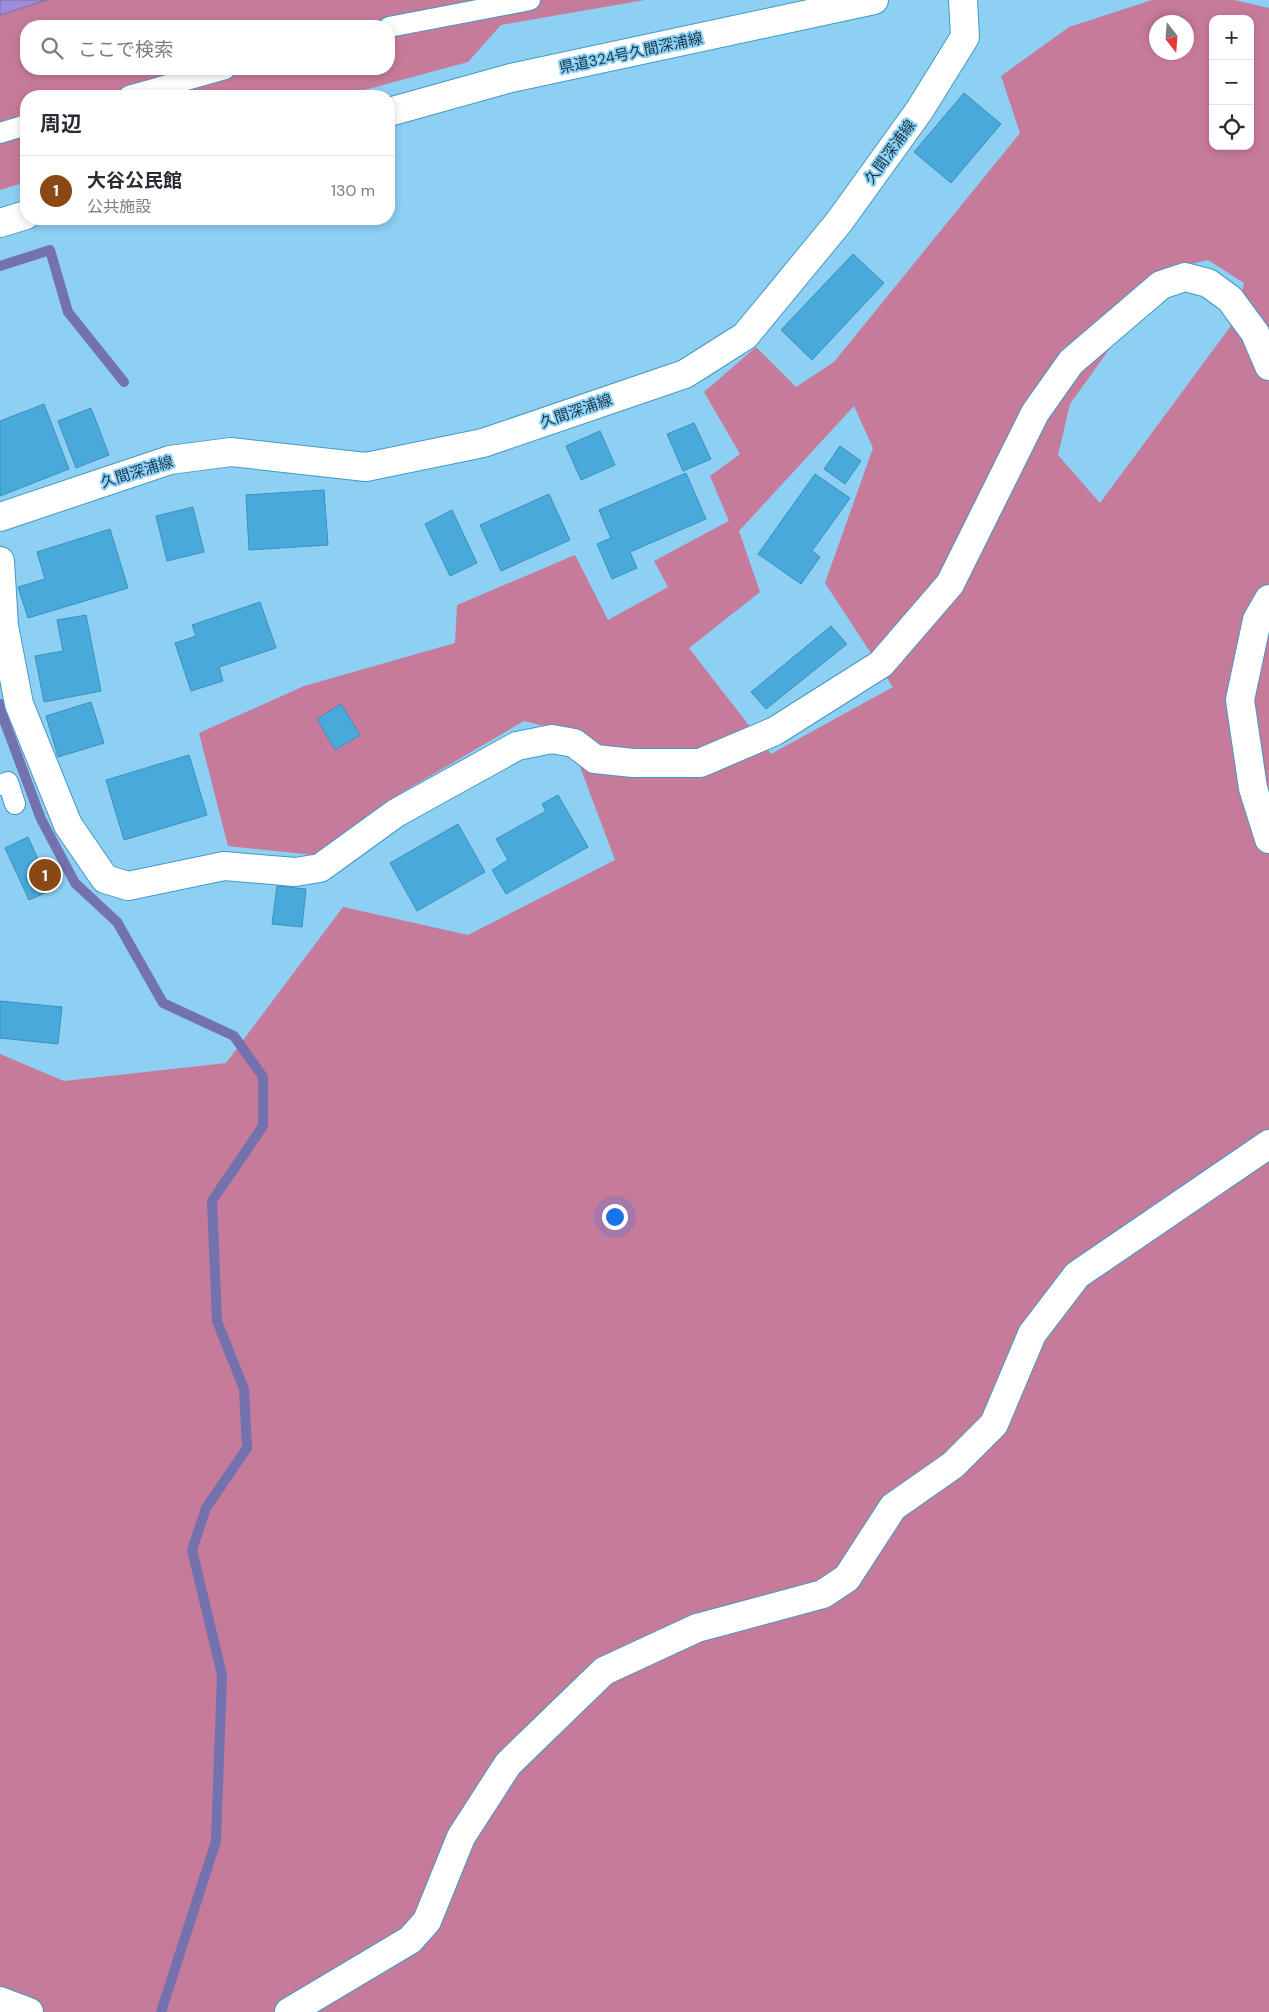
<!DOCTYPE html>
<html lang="ja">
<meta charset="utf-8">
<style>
:root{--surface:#fff;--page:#f2f2f3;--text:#2b2b33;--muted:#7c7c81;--line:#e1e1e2;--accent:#894814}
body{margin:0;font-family:"DM Sans","Noto Sans JP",sans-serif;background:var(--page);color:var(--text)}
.controls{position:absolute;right:15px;top:15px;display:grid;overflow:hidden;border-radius:10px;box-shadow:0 2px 8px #0003}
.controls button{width:45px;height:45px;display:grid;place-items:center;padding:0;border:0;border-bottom:1px solid var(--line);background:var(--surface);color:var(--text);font:25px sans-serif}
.compass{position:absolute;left:1149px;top:15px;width:45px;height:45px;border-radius:50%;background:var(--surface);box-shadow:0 2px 8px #0003;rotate:163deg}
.you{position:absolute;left:614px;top:1216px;width:18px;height:18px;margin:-12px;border:4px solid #fff;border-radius:50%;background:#1a73e8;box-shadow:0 0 0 8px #1a73e833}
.badge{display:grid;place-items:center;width:32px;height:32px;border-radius:50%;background:var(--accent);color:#fff;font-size:16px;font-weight:700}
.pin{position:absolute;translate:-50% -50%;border:2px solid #fff;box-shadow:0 1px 5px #0006}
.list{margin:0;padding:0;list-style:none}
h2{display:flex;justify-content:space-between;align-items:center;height:65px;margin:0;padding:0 20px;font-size:21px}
h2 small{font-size:16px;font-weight:400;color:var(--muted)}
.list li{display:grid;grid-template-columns:32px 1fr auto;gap:15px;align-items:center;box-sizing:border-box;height:70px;padding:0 20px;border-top:1px solid var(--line)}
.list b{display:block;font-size:19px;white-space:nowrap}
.list p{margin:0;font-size:16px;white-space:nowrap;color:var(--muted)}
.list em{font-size:16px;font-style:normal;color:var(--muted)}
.icon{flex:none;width:28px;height:28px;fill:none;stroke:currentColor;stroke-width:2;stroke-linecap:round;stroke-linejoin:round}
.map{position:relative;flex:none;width:1269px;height:2012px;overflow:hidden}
.search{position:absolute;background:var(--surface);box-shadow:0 2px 8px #0003;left:20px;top:20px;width:375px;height:55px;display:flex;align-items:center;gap:12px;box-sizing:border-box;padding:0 18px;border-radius:20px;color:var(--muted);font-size:19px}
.panel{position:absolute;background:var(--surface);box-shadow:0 2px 8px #0003;left:20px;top:90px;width:375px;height:135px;border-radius:20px}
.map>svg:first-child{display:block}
.green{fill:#c77b9a;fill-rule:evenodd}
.water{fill:#9e8cda;stroke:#7472ae}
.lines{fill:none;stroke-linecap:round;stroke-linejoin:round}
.stream{stroke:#7472ae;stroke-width:10}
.building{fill:#49a9da;stroke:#3b91bc}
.lane-casing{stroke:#4399c4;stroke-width:22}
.street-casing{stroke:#4399c4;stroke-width:30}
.secondary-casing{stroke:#4399c4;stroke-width:30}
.lane{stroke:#fff;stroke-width:20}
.street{stroke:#fff;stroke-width:28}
.secondary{stroke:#fff;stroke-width:28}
.labels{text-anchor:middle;stroke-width:4;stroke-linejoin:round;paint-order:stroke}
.street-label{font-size:15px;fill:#133749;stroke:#8ecff4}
</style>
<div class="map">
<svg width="1269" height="2012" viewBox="0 0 1269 2012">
<rect width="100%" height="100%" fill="#8ecff4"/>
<!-- green -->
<g class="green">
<path d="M0,0H645L501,25L468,62L342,96H26V182L0,190ZM26,26H389V69H26Z"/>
<path d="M1152,0H1234L1269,8V2012H0V1054L64,1081L226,1063L343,907L468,935L615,860L567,732L524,721L401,793L313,855L228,846L199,733L304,686L455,643L457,605L575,555L608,620L668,587L654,561L729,521L710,476L740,454L704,392L756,347L796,387L834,362L1020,133L1001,76L1069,27ZM1213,19H1250V146H1213ZM1156,22H1186V52H1156ZM1208,260L1244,283L1236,319L1100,503L1058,455L1070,404L1166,270ZM854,406L873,448L825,583L893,687L771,754L689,648L760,592L739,531Z"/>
</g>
<!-- water -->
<path class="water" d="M0,0H47L0,15Z"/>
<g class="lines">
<!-- stream -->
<g class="stream">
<path d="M0,266L50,250L68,312L124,382"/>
<path d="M0,704L4,720L41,819L75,883L117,922L163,1003L234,1036L263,1077V1126L212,1201L217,1321L244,1389L247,1448L206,1508L192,1550L222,1675L216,1841L161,2012"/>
</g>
</g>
<!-- building -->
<g class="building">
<path d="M964,93L1001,124L951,183L914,152Z"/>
<path d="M853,254L884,283L812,360L781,330Z"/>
<path d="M44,404L69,469L0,496V421Z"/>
<path d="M91,408L109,455L76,468L58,421Z"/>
<path d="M694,423L711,459L683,471L667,434Z"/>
<path d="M600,431L615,465L581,480L566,446Z"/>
<path d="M840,446L861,461L845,484L824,469Z"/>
<path d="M686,473L706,519L630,552L637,568L612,579L597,544L611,538L599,510Z"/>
<path d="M815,474L850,498L812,551L820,557L801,584L758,554Z"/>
<path d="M324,490L328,545L249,550L246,495Z"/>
<path d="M549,494L570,540L501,571L480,525Z"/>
<path d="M193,507L204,552L167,561L156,516Z"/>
<path d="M452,510L477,563L450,576L425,524Z"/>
<path d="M110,529L128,588L28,618L18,587L45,579L37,552Z"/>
<path d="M260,602L276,648L219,667L223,681L191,691L175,643L196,636L192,625Z"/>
<path d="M86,615L101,691L44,702L35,656L63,651L57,620Z"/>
<path d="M831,626L847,644L766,709L751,692Z"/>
<path d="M91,702L104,743L58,757L46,716Z"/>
<path d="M341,704L360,735L335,750L317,719Z"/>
<path d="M189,755L207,815L124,840L106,780Z"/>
<path d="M558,795L588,847L506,894L492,870L508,860L496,839L546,811L542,804Z"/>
<path d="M458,824L485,872L417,911L390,863Z"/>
<path d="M28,837L52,890L29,900L5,848Z"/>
<path d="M277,886L306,889L302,927L272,924Z"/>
<path d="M0,1001L62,1007L58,1044L0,1038Z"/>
</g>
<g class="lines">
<!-- lane casing -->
<g class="lane-casing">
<g id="lane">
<path d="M389,27L530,0"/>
<path d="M129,96L225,69"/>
<path d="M0,133L26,125"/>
<path d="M0,785L8,782L15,804"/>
</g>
</g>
<!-- street casing -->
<g class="street-casing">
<g id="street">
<path d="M0,561L4,626L19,704L68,825L105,879L128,886L224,866L295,872L320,868L396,813L517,746L552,739L574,743L595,759L633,763H700L775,731L881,664L950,584L1035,413L1071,362L1161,285L1185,277L1208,283L1230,299L1255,333L1269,366"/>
<path d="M1269,599L1257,620L1240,700L1253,788L1269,839"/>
<path d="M0,2001L29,2012"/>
<path d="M289,2012L410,1940L427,1921L461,1837L508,1764L604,1671L697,1628L823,1594L847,1578L893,1507L953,1465L994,1424L1032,1334L1077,1275L1269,1144"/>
</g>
</g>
<!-- secondary casing -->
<g class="secondary-casing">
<g id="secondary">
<path d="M389,112L511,78L874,0"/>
<path d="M0,223L26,215"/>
<path d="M0,517L170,460L231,452L366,467L483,443L685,374L745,336L839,222L919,111L965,37L963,0"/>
</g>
</g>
<!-- lane -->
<use href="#lane" class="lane"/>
<!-- street -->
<use href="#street" class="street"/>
<!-- secondary -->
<use href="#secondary" class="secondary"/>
</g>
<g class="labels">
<!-- street labels -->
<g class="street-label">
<text transform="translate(631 53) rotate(-12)" y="5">県道324号久間深浦線</text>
<text transform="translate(890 152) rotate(-54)" y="5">久間深浦線</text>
<text transform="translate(576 411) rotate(-19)" y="5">久間深浦線</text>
<text transform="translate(137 472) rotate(-17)" y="5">久間深浦線</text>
</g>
</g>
</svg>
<div class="controls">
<button>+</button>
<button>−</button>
<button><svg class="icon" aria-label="locate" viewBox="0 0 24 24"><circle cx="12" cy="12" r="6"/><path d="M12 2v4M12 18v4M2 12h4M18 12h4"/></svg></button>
</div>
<svg class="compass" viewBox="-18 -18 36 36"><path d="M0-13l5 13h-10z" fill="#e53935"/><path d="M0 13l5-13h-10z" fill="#7c7c81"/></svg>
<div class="you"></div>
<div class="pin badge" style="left:45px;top:875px">1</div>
<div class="search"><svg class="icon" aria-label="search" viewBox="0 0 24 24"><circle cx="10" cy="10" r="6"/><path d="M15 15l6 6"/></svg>ここで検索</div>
<section class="panel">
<h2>周辺<small></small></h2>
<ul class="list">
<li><span class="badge">1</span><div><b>大谷公民館</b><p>公共施設</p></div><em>130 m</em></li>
</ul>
</section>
</div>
